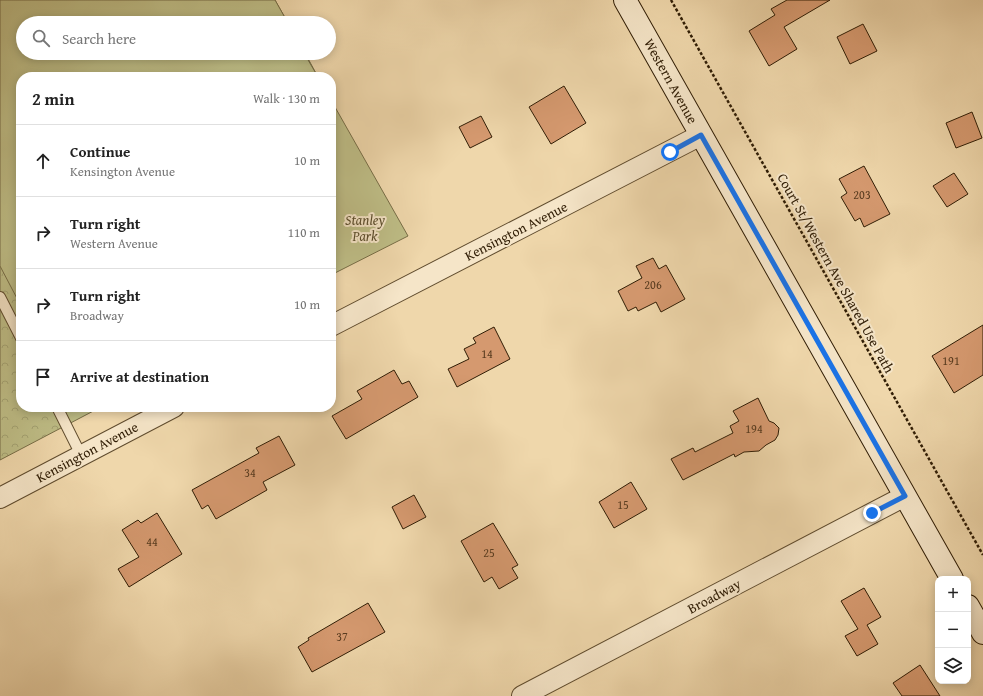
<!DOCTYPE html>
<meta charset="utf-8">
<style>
:root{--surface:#fff;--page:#f6f6f6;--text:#222;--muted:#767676;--line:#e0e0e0}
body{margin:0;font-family:"Gentium Book Plus",serif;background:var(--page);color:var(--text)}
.controls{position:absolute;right:12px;bottom:12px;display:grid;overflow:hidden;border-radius:8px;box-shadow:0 2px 10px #0003}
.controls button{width:36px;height:36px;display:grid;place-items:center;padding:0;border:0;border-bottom:1px solid var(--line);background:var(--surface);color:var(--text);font:20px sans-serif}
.stop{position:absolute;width:12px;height:12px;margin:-9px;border:3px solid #1a73e8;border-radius:50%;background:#fff}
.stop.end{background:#1a73e8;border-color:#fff;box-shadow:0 1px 4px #0008}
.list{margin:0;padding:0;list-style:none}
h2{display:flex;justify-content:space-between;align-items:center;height:52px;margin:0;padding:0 16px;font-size:17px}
h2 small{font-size:13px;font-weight:400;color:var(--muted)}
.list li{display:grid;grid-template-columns:26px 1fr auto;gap:12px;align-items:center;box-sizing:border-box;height:72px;padding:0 16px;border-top:1px solid var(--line)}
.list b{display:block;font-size:15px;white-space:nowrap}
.list p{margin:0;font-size:13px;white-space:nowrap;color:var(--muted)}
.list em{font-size:13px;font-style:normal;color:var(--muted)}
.icon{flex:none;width:22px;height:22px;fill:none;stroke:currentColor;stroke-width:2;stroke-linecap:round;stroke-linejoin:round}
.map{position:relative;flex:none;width:983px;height:696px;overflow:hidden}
.search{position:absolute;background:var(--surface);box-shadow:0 2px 10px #0003;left:16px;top:16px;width:320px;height:44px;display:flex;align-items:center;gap:10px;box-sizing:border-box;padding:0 14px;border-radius:22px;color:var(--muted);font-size:15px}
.panel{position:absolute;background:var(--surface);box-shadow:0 2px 10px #0003;left:16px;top:72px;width:320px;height:340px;border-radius:16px}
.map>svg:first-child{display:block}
.park{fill:url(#park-crowns);stroke:#776d46}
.garden{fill:#bebd86;stroke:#776d46}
.building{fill:#d5996f;stroke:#301d05}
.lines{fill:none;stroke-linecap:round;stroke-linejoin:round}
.service-casing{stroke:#604c2e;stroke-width:12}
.minor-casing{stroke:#604c2e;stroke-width:22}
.secondary-casing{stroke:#301d05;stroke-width:24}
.path{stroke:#301d05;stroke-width:2.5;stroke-dasharray:3 2;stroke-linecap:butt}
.service{stroke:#f5e5c8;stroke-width:10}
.minor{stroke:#f5e5c8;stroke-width:20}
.secondary{stroke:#f5e5c8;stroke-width:22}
.route{stroke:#1a73e8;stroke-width:5}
.labels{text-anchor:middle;stroke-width:4;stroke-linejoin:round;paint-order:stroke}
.number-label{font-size:12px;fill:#593c20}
.street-label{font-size:14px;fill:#301d05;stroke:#f5e5c8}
.park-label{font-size:14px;font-style:italic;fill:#5b4d2c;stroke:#f5e5c8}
</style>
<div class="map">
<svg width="983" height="696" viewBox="0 0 983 696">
<defs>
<pattern id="park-crowns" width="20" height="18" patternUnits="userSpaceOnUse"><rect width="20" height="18" fill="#bebd86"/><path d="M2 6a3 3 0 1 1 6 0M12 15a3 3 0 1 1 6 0" fill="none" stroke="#a4a272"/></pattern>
</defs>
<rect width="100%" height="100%" fill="#efd7ab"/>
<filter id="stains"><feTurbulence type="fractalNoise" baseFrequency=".005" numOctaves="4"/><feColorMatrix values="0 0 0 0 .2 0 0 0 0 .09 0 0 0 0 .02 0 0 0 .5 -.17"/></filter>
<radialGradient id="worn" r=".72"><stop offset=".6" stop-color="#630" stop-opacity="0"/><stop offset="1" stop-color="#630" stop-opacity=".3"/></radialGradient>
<!-- park -->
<path class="park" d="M0,0H275L288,23H23V53H305L318,77H21V407H101L0,460Z"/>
<!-- garden -->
<g class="garden">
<path d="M0,0H275L288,23H23V53H304L318,77H21V306L0,266Z"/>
<path d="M331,100L408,236L331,275Z"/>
</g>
<!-- building -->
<g class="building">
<path d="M787,0H830L784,27L797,49L769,66L749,31L775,15L771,9Z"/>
<path d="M863,24L877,51L850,64L837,37Z"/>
<path d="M564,86L586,123L551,144L529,107Z"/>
<path d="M972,112L982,138L956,148L946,123Z"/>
<path d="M481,116L492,137L470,148L459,127Z"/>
<path d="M864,166L890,214L864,227L860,218L855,221L841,197L847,193L839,179Z"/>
<path d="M954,173L968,194L947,207L933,186Z"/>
<path d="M653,258L659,269L666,265L685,299L661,312L656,302L638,311L636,307L628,311L618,291L642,278L636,266Z"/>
<path d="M983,325V375L954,393L932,356Z"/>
<path d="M494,327L510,359L457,387L448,369L469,359L464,349L476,343L473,338Z"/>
<path d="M394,370L402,384L409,381L418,397L346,439L332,416L362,399L357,391Z"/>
<path d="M758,398L769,421L774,423L779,428L778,435L775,440L766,445L759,451L744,452L735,457L734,454L683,480L671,459L693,448L695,452L733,433L730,426L739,421L733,411Z"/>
<path d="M279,436L295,465L263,482L267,490L216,519L208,505L202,509L192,490L259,453L256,448Z"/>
<path d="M631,482L647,509L614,528L599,502Z"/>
<path d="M414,495L426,517L403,529L392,507Z"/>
<path d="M157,513L182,554L129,587L118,569L139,557L122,530L138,520L141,523Z"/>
<path d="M493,523L518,565L512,568L518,578L499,589L492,577L484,582L461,541Z"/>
<path d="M864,588L881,617L867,625L878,644L857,656L845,636L858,629L841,601Z"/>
<path d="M368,603L385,632L312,672L298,647L309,640L308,638Z"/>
<path d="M920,665L940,696H902L893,683Z"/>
</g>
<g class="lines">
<!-- service casing -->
<g class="service-casing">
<g id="service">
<path d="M0,297L21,338"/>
<path d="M57,407L81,455"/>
</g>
</g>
<!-- minor casing -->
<g class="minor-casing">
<g id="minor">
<path d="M331,326L701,135"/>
<path d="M0,498L174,407"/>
<path d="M522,696L905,496"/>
</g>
</g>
<!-- secondary casing -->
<g class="secondary-casing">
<g id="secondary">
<path d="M625,0L952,579"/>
<path d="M968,606L983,633"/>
</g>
</g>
<!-- path -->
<path class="path" d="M671,0L983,555"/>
<!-- service -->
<use href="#service" class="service"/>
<!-- minor -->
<use href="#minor" class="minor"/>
<!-- secondary -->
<use href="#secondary" class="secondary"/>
</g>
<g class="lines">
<!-- route -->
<path class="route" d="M670,152L701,135L905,496L872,513"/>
</g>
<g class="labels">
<!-- number labels -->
<g class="number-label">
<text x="862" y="199">203</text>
<text x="653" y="289">206</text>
<text x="487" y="358">14</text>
<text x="951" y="365">191</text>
<text x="754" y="433">194</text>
<text x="250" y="477">34</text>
<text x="623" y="509">15</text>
<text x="152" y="546">44</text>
<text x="489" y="557">25</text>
<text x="342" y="641">37</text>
</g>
<!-- street labels -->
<g class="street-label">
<text transform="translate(671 81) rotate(61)" y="5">Western Avenue</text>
<text transform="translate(516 231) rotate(-27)" y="5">Kensington Avenue</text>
<text transform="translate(836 273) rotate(61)" y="5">Court St/Western Ave Shared Use Path</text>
<text transform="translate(87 452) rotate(-28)" y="5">Kensington Avenue</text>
<text transform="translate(714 596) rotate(-28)" y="5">Broadway</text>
</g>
<!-- park labels -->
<g class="park-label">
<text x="365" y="225">Stanley<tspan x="365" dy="16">Park</tspan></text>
</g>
</g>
<rect width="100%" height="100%" filter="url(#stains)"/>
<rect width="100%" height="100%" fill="url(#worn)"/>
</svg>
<div class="controls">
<button>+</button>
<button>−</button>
<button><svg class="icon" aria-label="layers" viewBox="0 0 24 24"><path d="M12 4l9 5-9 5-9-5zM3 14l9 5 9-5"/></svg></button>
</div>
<div class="stop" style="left:670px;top:152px"></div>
<div class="stop end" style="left:872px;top:513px"></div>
<div class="search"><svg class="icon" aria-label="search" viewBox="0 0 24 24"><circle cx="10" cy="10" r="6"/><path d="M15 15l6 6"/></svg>Search here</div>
<section class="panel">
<h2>2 min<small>Walk · 130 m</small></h2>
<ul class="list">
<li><svg class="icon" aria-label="ahead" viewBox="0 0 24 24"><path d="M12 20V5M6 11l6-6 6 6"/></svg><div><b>Continue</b><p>Kensington Avenue</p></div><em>10 m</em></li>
<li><svg class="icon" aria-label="right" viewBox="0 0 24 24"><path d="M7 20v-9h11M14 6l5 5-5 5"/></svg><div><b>Turn right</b><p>Western Avenue</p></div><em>110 m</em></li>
<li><svg class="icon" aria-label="right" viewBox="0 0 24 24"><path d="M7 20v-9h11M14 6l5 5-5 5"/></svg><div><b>Turn right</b><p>Broadway</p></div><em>10 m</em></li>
<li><svg class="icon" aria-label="arrive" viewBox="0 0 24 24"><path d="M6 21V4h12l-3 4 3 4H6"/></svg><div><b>Arrive at destination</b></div></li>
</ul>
</section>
</div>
